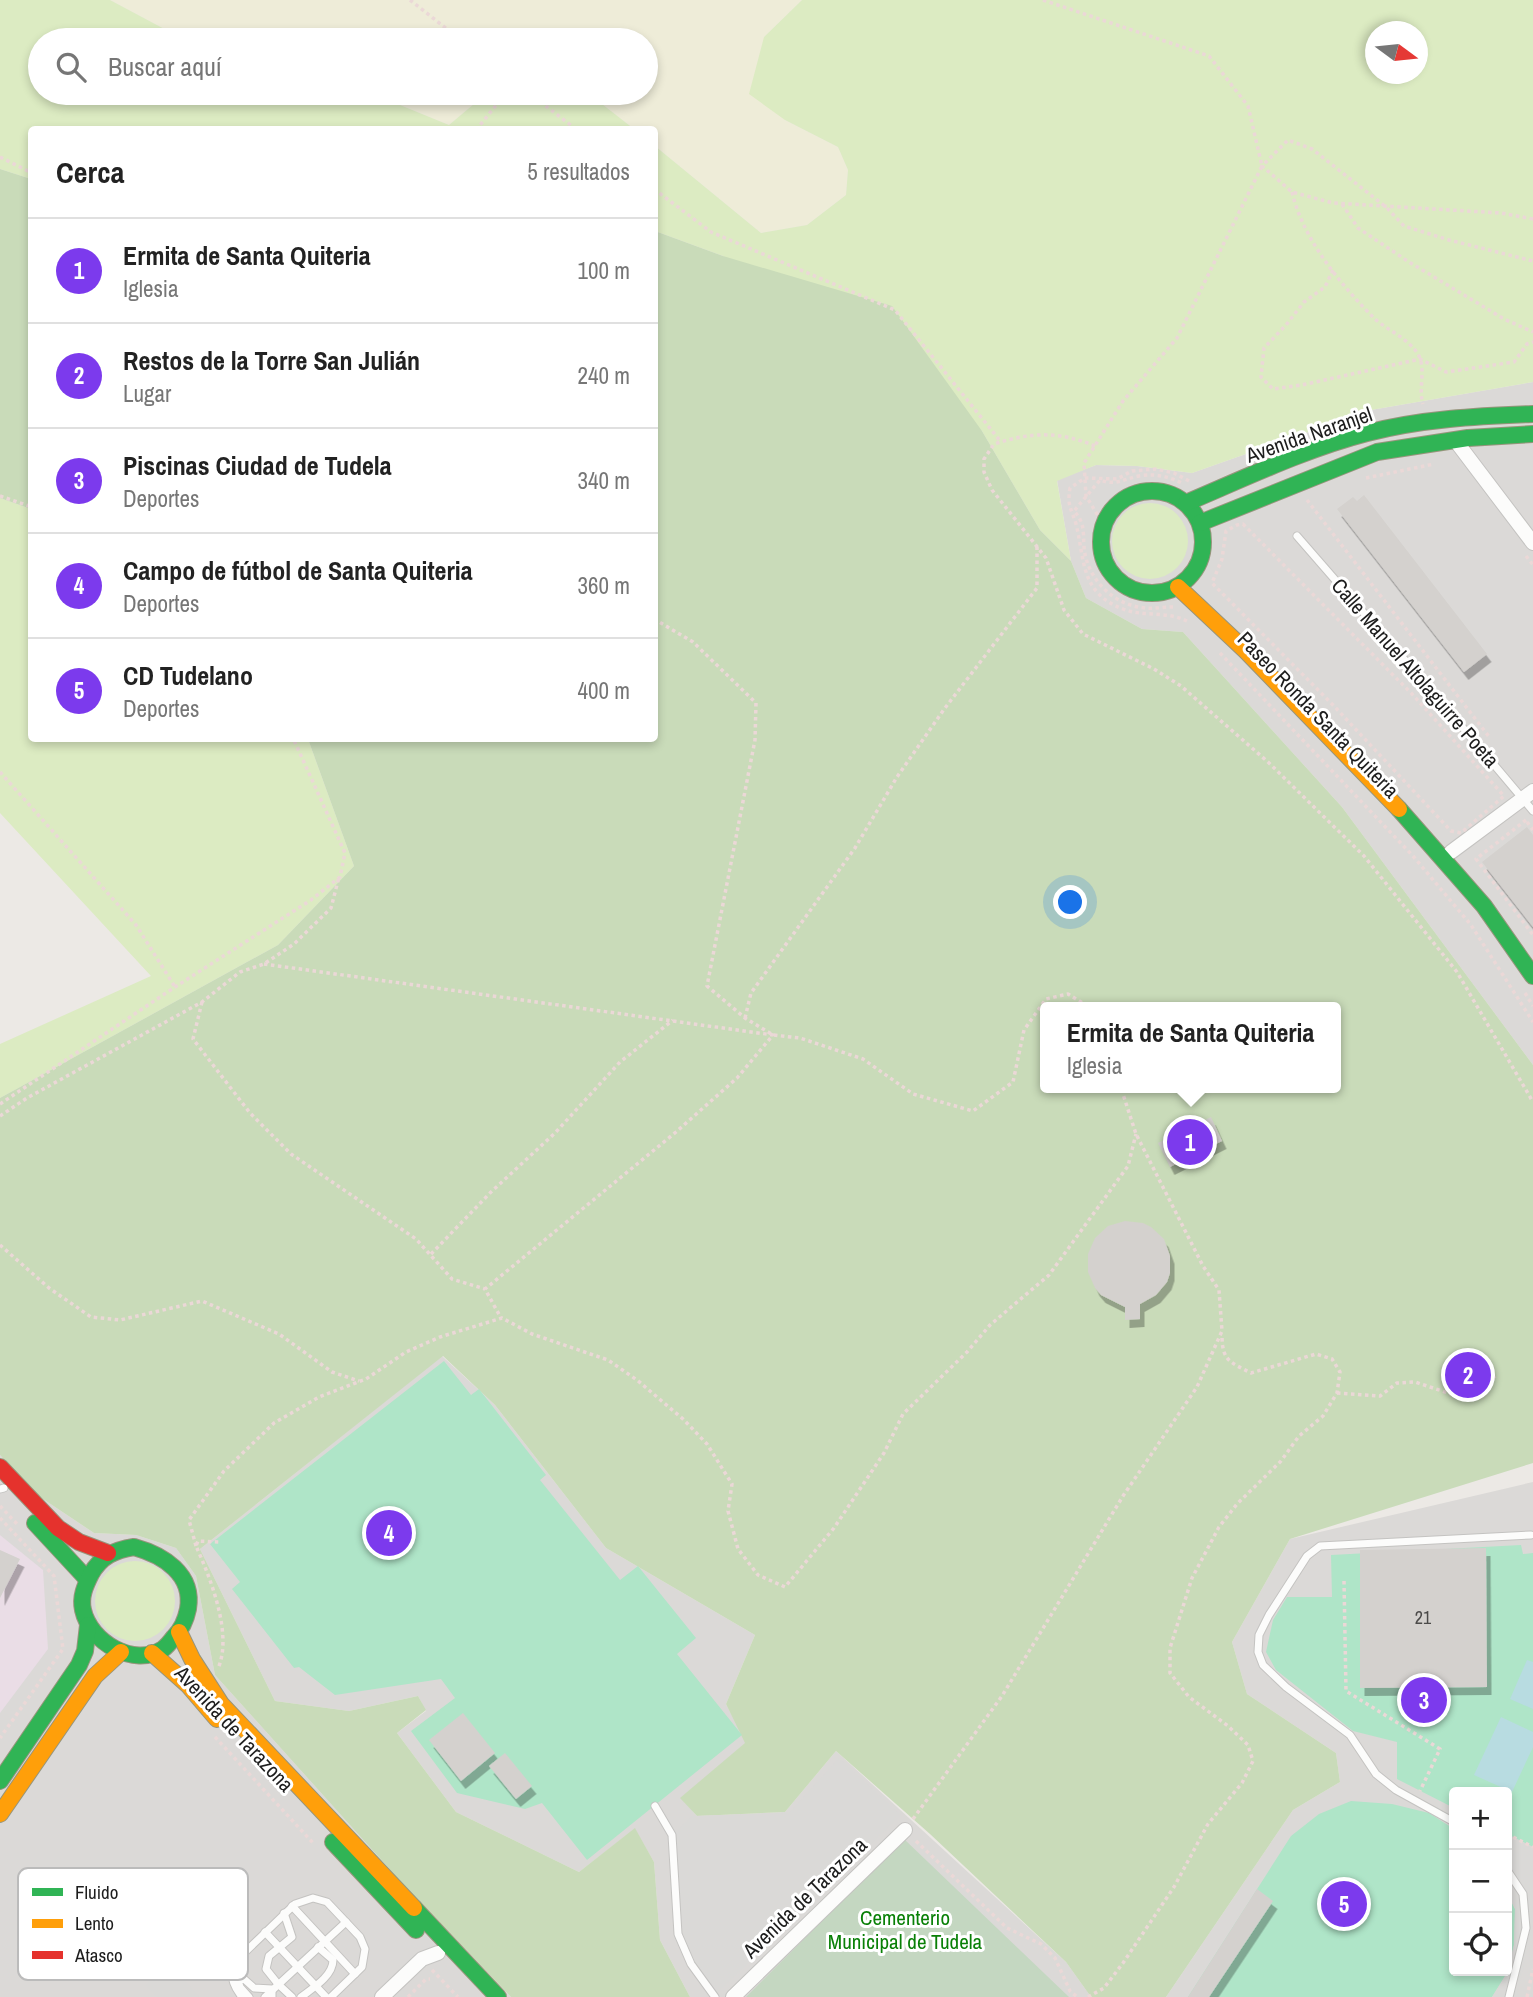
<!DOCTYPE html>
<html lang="es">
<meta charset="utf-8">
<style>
:root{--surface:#fff;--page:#f2f2f2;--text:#222;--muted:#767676;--line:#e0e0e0;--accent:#7c3aed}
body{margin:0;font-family:"Archivo Narrow",sans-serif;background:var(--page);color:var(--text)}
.controls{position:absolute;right:21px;bottom:21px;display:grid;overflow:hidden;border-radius:7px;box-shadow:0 4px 10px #0003}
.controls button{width:63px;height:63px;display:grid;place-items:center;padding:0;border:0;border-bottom:2px solid var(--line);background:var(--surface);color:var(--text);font:35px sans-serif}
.compass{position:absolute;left:1365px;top:21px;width:63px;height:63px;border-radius:50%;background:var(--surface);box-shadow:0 4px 10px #0003;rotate:105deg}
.you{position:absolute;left:1071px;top:903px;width:24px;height:24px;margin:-18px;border:5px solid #fff;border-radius:50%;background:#1a73e8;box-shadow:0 0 0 10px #1a73e833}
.badge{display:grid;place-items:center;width:46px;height:46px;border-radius:50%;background:var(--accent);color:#fff;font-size:23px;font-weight:700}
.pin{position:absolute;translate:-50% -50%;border:4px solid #fff;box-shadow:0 2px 7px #0006}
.popup{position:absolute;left:1040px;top:1002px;width:301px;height:91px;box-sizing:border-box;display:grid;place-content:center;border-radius:7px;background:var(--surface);filter:drop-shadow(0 2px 5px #0005);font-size:23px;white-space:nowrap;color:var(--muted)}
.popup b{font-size:26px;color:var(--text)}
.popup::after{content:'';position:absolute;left:50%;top:100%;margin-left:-14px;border:14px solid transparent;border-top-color:var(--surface)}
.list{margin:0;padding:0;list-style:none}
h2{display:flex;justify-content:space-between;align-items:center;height:91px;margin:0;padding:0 28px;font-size:30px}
h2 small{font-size:23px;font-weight:400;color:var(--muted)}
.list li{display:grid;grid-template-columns:46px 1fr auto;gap:21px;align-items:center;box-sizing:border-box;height:105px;padding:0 28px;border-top:2px solid var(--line)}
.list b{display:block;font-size:26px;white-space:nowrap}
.list p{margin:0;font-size:23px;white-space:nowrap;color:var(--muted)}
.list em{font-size:23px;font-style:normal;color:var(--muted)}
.icon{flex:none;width:38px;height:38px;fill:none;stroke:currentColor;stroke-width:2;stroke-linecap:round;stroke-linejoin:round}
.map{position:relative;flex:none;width:1533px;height:1997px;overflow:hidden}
.search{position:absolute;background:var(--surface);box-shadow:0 4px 10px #0003;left:28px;top:28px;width:630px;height:77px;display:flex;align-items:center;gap:18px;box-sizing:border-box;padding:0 24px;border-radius:38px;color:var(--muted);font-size:26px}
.panel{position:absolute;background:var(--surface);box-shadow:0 4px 10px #0003;left:28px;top:126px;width:630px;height:616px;border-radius:7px}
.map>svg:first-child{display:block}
.residential{fill:#dbd9d7;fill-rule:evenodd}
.industrial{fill:#eadde6}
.farmland{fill:#eeecd8}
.grass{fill:#dcebc2;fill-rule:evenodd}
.forest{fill:#c9dbb9;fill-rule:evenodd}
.cemetery{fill:#c4d7c1}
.pitch{fill:#afe5c8}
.parking{fill:#dad9d7}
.water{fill:#b8dce1}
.building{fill:#d4d1ce;filter:url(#shadow)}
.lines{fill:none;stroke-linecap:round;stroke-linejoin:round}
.lane-casing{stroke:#c4c3c1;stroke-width:9}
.street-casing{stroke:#c4c3c1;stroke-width:16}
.fast-casing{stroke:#97957c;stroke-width:18}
.slow-casing{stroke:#97957c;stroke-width:18}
.jam-casing{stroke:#97957c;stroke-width:18}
.path{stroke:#ebd8d7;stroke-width:3.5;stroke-dasharray:3.5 3.5;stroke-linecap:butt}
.lane{stroke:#fcfcfb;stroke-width:7}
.street{stroke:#fcfcfb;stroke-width:14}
.fast{stroke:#30b455;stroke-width:16}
.slow{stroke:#ff9f0a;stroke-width:16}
.jam{stroke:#e5322d;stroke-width:16}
.labels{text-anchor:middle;stroke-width:6;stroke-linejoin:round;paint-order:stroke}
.number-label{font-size:18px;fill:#4b4a49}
.street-label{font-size:21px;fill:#1d1d1d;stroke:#fff}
.park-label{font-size:21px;fill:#098007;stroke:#fff}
.key{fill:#fff;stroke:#bbb;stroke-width:2}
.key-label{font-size:19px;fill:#1d1d1d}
</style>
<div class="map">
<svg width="1533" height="1997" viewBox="0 0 1533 1997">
<defs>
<filter id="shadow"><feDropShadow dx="4.5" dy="8" stdDeviation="0" flood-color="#0004"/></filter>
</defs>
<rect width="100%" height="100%" fill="#ece9e5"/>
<!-- residential -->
<g class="residential">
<path d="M1533,382V1065L1342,807L1183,632L1142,629L1086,598L1071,561L1057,480L1096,465L1137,466L1192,473L1371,410Z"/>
<path d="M442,1356L495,1405L606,1548L755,1635L726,1704L746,1743L681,1798L697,1816L785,1812L836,1751L1066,1962L1091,1997H690L660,1940L654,1862L635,1829L579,1872L456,1812L397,1733L426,1711L418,1696L349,1711L275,1701L200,1549Z"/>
<path d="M0,1455L34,1493L94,1533L136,1535L176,1548L196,1576L215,1675L403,1884L511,1997H0Z"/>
<path d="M1533,1482V1997H1166L1293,1810L1340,1782L1336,1753L1247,1694L1232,1642L1290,1539ZM1454,1792H1507V1971H1454Z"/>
</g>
<!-- industrial -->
<path class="industrial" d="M0,1535L43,1570L48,1649L0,1713Z"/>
<!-- farmland -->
<g class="farmland">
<path d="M110,0H802L764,37L785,120L838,147L848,170L846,195L807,225L761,233L655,146L654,130L634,129L602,104L575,93H646V40H185Z"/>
<path d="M351,93H487L449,125L383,98Z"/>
</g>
<!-- grass -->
<g class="grass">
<path d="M0,0H110L185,40H40V93H351L383,98L449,125L487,93H575L602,104L634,129L32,130L31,179L0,169Z"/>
<path d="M802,0H1533V382L1371,410L1192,473L1137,466L1096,465L1057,481L1071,561L1040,530L982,431L723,256L655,231V146L761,233L807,225L846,195L848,170L838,147L785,120L749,94L764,37ZM1376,32H1418V74H1376Z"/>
<path d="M0,498L31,509L32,738L308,739L354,866L278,945L0,1098V1044L151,976L0,813Z"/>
<circle cx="1150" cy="541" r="38"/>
<circle cx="135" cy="1601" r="40"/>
</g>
<!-- forest -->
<g class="forest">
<path d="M0,169L31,179V509L0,498Z"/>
<path d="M655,231L723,256L892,306L982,431L1040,530L1071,561L1086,598L1142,629L1183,632L1342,807L1533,1065V1463L1290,1539L1232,1642L1247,1694L1336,1753L1340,1782L1293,1810L1166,1997H1091L1066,1962L930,1834L836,1751L785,1812L697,1816L680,1798L745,1743L726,1704L755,1635L606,1548L495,1405L443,1356L200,1549L275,1701L349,1711L418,1696L426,1710L397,1733L456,1812L579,1872L635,1828L654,1862L660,1940L690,1997H511L403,1884L215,1675L196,1576L176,1548L136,1535L94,1533L34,1493L0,1455V1098L278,945L354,866L308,739L654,738ZM1045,1007H1335V1088H1045Z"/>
</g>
<!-- cemetery -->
<path class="cemetery" d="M904,1839L1069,1997H746Z"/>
<!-- pitch -->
<g class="pitch">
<path d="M444,1361L471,1395L479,1389L546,1475L540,1480L620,1580L638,1566L696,1638L677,1654L742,1735L587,1860L542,1803L525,1809L457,1793L411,1731L455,1698L441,1679L335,1695L299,1667L294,1668L232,1589L240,1582L210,1544Z"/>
<path d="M1521,1545L1523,1554L1533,1553V1847L1507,1834V1792H1454V1808L1397,1779V1742L1353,1731L1276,1670L1266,1652L1273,1620L1287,1597H1332L1331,1555Z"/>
<path d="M1351,1801L1392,1804L1429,1813L1454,1829V1971H1507V1893L1515,1909L1514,1945L1507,1973L1492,1997H1188L1291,1836L1319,1814Z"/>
</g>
<!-- parking -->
<g class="parking">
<path d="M839,1758L901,1815L714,1996L691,1964L678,1934L672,1835L692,1816L789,1813Z"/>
<path d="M1507,1834L1533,1847V1925L1517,1997H1492L1507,1973L1514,1945L1515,1909L1507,1893Z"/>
<path d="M168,1963L192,1989L199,1997H157L146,1985Z"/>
</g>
<!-- water -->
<g class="water">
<path d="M1527,1660L1533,1662V1709L1510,1699Z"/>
<path d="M1501,1717L1533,1732V1747L1512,1792L1474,1775Z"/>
</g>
<!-- building -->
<g class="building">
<path d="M1364,495L1487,654L1464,672L1337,509L1353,497L1357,501Z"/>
<path d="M1527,827L1533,835V927L1482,862Z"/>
<path d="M1211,1117L1222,1141L1170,1167L1158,1143Z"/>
<path d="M1125,1221L1143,1223L1151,1227L1164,1239L1170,1256V1273L1167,1282L1156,1295L1140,1304V1319L1125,1320V1307L1101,1295L1095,1288L1088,1272V1254L1095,1238L1108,1226Z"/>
<path d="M1477,1360L1482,1364L1483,1372L1464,1388L1455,1378L1466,1362Z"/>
<path d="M1486,1548L1487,1687L1360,1688V1550Z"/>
<path d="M0,1550L20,1559L0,1598Z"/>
<path d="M463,1713L495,1753L461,1781L429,1740Z"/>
<path d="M505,1753L532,1786L516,1799L489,1766Z"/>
<path d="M1257,1889L1273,1901L1209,1997H1188Z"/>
</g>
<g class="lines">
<!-- lane casing -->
<g class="lane-casing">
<g id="lane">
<path d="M1297,536L1437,697L1533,811"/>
<path d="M0,1489L4,1488"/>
<path d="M655,1806L672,1835L678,1934L691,1964L715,1997"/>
<path d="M1454,1822L1396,1790L1376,1774L1350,1735L1286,1687L1263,1665L1258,1652L1259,1635L1269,1615L1307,1556L1320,1546L1531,1535"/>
<path d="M1507,1870L1523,1894L1526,1928L1509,1997"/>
<path d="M292,1906L355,1974"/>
<path d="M284,1913L292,1937L269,1956L266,1969L278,1984L292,1997"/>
<path d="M265,1932L326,1997"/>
<path d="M238,1962L232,1966C231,1979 234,1987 242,1997"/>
<path d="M238,1980L244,1979L254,1988L272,1989V1997"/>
<path d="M249,1997L240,1987L237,1977L240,1957L295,1904L313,1898L327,1902L360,1937L365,1949L362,1967L331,1997"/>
<path d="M265,1997L346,1922"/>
<path d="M301,1997C313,1988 333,1976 333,1960L318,1947"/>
</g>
</g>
<!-- street casing -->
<g class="street-casing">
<g id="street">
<path d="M1455,440L1533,543"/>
<path d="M1451,852L1533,791"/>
<path d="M382,1997L422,1959L438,1953"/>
<path d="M733,1997L905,1830"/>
</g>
</g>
<!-- fast casing -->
<g class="fast-casing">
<g id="fast">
<circle cx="1152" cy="542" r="51"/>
<path d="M1186,503C1245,478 1305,449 1367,433C1421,419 1477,416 1533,414"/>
<path d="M1200,523L1377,452L1468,438L1533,434"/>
<path d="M1399,809L1484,906L1533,976"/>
<path d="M35,1523L86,1578"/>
<path d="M134,1547C163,1555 194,1574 188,1609C186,1619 182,1629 174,1637C171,1641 167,1646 163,1649C134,1668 90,1642 83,1610C80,1597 85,1586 91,1574C101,1556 115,1550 134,1547Z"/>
<path d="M0,1781L79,1665L85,1651L88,1625"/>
<path d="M333,1842L416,1930"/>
<path d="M414,1908L498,1997"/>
</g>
</g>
<!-- slow casing -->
<g class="slow-casing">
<g id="slow">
<path d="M1178,587L1246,651L1399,809"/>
<path d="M179,1632L192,1659L221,1704L414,1908"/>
<path d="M152,1653L188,1685L217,1719"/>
<path d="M0,1814L95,1676L121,1652"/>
</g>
</g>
<!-- jam casing -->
<g class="jam-casing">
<path id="jam" d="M0,1467L58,1528L79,1542L108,1553"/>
</g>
<!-- path -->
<g class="path">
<path d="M410,0L461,40"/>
<path d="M1043,0L1209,56L1248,106L1262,166L1177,338L1123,401L1084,463L1086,496L1103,524"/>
<path d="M529,93L577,130"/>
<path d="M476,130L506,93"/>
<path d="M0,157L32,173"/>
<path d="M654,189L711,232L895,310L1001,442"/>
<path d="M1292,192C1303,239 1340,284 1374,318C1388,331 1410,339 1419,356C1426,371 1418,389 1423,404"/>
<path d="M1342,204L1358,228L1409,262L1504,319L1533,332"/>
<path d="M1533,219L1501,213L1333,203L1292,192L1262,166L1288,140L1312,149L1386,207L1404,226L1449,240L1533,261"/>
<path d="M1333,270L1325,287L1304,302L1286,325L1264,348L1261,377L1273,389L1302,385L1420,359L1446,372L1514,362L1527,344L1533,342"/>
<path d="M1095,446C1059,431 1031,432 994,444L984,459V472L992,490L1046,558L1064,610L1083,634L1154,669L1181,686L1268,762L1364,856L1457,972L1533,1102"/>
<path d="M1366,478L1434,464"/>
<path d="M0,496L32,507"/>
<path d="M1307,500L1490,738"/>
<path d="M1243,524L1412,694L1504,796L1461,833L1451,831L1333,705L1212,583L1222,559L1226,531L1237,525Z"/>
<path d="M1526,556L1533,565"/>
<path d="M1173,607C1164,607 1154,609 1145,608C1113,605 1087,579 1084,547C1083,531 1085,523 1074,511L1100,480C1116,486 1123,479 1139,476C1156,473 1170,477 1184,484"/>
<path d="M654,619L693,642L756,703L755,740L707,986L745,1018L773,1035L800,1038L863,1059L913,1094L973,1111L1013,1082L1024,1030L1046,999L1068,994L1089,1007"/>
<path d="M1187,621C1167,611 1143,617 1123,609C1080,593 1085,560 1076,524C1071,507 1067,507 1070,488L1085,478L1117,479L1132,471L1156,469L1174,473L1191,482"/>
<path d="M1220,653L1413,856L1471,925L1533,1022"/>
<path d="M0,772L136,925L175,987"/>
<path d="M1526,820L1476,859L1533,935"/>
<path d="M1527,822L1533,830"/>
<path d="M264,964L773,1035L737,1078L676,1132L485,1289L501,1318"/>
<path d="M1525,993L1533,1006"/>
<path d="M202,1002L193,1039L250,1113L291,1154L416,1239L452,1279L485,1289"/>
<path d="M745,1018L751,993L855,848L897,777L945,708L1037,588V547"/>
<path d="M0,1104L175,987L311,900L340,877L345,853L293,738"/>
<path d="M0,1116L27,1098L202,1002L240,972L264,964L294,944L331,908L339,877"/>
<path d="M0,1245L49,1288L91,1317L120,1320L202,1301L279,1334L332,1372L359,1381"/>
<path d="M431,1254L491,1192L555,1133L620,1062L673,1020"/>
<path d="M1337,1393L1380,1396L1397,1383L1415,1382L1451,1394L1486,1386L1495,1376"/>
<path d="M0,1506L18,1525"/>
<path d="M0,1518L54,1576L63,1649L0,1738"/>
<path d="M196,1546L189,1520L224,1471L274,1423L319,1397L366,1379L406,1352L440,1337L502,1318L532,1334L608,1360L637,1380L683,1419L707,1444L732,1484L728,1511L738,1549L758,1575L785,1587L834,1528L884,1453L903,1414L967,1352L990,1325L1049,1275L1128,1166L1136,1134"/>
<path d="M1344,1581L1346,1691L1440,1749L1420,1791"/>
<path d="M219,1666C232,1632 210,1577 196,1546L198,1541L219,1542"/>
<path d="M215,1737L314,1844"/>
<path d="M913,1819L1002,1696L1123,1496L1197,1387L1222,1331L1219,1290L1203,1266L1136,1134L1121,1088"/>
<path d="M1507,1834L1533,1847"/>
<path d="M916,1841L1007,1928L1041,1944L1055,1958L1070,1991L1077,1997"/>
<path d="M432,1970L458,1997"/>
<path d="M408,1997L426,1979H430"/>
<path d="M1088,1997L1104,1988L1123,1963L1174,1887L1208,1824L1242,1783L1253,1761L1248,1745L1228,1726L1189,1697L1170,1673V1648L1192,1578L1219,1527L1237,1504L1281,1461L1299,1436L1323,1416L1337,1393L1340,1372L1332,1359L1316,1354L1251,1373C1230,1362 1222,1361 1222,1335"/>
<path d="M1527,1997L1533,1969"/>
</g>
<!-- lane -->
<use href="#lane" class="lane"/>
<!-- street -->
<use href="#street" class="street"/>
<!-- fast -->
<use href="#fast" class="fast"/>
<!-- slow -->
<use href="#slow" class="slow"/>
<!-- jam -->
<use href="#jam" class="jam"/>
</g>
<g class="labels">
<!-- number labels -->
<g class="number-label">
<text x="1423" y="1624">21</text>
</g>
<!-- street labels -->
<g class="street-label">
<text transform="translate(1309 435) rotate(-19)" y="7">Avenida Naranjel</text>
<text transform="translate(1415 673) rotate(49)" y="7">Calle Manuel Altolaguirre Poeta</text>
<text transform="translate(1318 715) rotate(46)" y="7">Paseo Ronda Santa Quiteria</text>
<text transform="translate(234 1729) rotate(47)" y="7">Avenida de Tarazona</text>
<text transform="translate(805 1898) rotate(-44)" y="7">Avenida de Tarazona</text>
</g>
<!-- park labels -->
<g class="park-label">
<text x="905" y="1925">Cementerio<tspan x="905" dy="24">Municipal de Tudela</tspan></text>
</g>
</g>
<!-- legend -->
<rect x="18" y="1868" width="230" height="112" rx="10" class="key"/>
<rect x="32" y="1888" width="31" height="8" fill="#30b455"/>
<rect x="32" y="1919" width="31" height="9" fill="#ff9f0a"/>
<rect x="32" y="1951" width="31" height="8" fill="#e5322d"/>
<g class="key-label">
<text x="75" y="1899">Fluido</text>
<text x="75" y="1930">Lento</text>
<text x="75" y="1962">Atasco</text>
</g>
</svg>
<div class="controls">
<button>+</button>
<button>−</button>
<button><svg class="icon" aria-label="locate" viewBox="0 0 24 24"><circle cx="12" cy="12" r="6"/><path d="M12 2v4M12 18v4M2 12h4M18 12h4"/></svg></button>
</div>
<svg class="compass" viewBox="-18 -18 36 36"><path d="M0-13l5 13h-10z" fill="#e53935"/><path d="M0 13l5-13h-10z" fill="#767676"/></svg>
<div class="you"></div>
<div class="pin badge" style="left:1190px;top:1142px">1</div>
<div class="popup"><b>Ermita de Santa Quiteria</b>Iglesia</div>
<div class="pin badge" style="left:1468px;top:1375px">2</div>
<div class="pin badge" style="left:1424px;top:1700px">3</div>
<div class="pin badge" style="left:389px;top:1533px">4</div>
<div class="pin badge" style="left:1344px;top:1904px">5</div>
<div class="search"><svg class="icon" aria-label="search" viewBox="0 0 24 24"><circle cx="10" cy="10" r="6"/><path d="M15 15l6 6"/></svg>Buscar aquí</div>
<section class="panel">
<h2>Cerca<small>5 resultados</small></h2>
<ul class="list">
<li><span class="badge">1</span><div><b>Ermita de Santa Quiteria</b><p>Iglesia</p></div><em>100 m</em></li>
<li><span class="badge">2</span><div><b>Restos de la Torre San Julián</b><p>Lugar</p></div><em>240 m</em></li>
<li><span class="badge">3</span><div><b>Piscinas Ciudad de Tudela</b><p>Deportes</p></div><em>340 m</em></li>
<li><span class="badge">4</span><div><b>Campo de fútbol de Santa Quiteria</b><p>Deportes</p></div><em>360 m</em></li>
<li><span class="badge">5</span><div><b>CD Tudelano</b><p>Deportes</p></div><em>400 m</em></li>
</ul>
</section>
</div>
